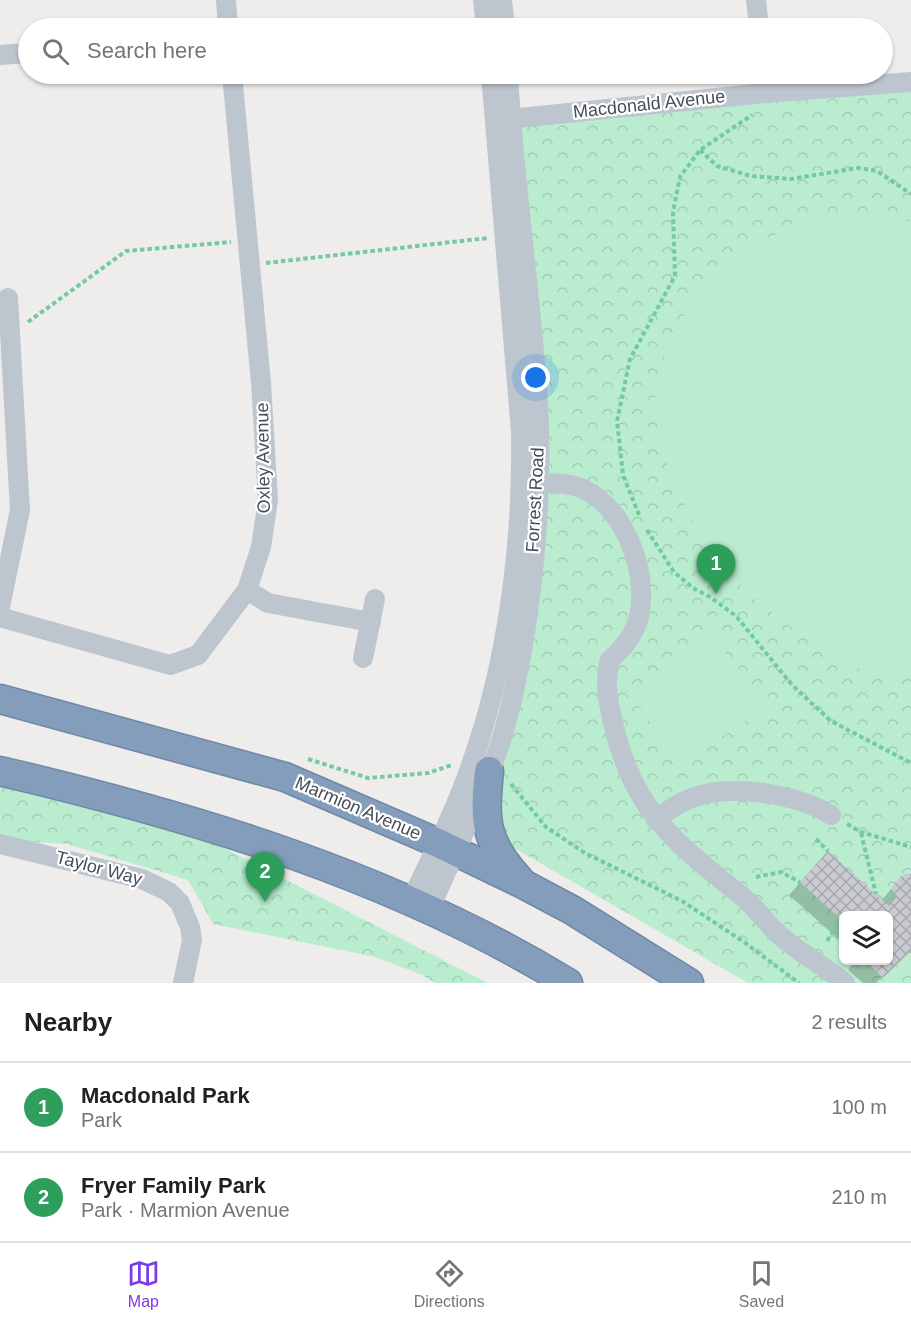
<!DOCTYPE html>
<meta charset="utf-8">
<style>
:root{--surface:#fff;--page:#f2f2f2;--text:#202124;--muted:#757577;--line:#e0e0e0;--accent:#7c3aed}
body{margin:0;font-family:Helvetica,sans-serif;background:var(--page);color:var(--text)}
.controls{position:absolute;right:18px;bottom:18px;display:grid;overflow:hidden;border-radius:9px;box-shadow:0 2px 4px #0004}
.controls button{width:54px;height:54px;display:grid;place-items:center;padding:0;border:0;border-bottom:2px solid var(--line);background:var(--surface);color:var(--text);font:30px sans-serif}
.you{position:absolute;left:536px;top:378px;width:21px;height:21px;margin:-15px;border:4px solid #fff;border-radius:50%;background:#1a73e8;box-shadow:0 0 0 9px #1a73e833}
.badge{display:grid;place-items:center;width:39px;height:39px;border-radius:50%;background:var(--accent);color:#fff;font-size:20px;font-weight:700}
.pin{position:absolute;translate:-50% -50px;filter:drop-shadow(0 2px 3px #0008)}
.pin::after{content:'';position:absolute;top:32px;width:21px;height:18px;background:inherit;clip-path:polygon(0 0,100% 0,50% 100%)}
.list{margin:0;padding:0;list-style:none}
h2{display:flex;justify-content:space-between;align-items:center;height:78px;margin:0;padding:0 24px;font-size:26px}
h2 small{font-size:20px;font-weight:400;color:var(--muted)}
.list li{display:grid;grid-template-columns:39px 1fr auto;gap:18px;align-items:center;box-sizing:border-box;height:90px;padding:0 24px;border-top:2px solid var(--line)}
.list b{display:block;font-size:22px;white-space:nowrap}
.list p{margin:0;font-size:20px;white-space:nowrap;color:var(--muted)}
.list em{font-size:20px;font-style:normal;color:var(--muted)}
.icon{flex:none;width:33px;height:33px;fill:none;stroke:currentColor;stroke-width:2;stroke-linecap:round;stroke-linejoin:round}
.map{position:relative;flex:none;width:911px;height:983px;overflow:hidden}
.search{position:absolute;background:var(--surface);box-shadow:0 2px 4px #0004;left:18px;right:18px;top:18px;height:66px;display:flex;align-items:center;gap:15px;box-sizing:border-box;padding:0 21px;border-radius:33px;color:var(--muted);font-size:22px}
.sheet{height:258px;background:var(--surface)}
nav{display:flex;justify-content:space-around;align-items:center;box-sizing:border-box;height:84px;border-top:2px solid var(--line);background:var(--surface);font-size:16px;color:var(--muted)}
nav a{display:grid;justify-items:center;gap:3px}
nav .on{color:var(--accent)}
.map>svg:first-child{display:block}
.park{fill:url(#park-crowns);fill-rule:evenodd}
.pitch{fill:#baedd0}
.shadow{fill:#0003}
.building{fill:url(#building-cross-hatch)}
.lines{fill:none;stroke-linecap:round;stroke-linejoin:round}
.highway-casing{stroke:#7088a7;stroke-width:31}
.path{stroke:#73caa3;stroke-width:4;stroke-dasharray:4.5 3;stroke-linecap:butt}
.minor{stroke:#bdc6cf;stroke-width:20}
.highway{stroke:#849dbb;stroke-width:28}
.labels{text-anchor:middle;stroke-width:4.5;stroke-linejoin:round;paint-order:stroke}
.street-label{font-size:18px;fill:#454f59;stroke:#fff}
</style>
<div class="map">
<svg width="911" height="983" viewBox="0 0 911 983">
<defs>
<pattern id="park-crowns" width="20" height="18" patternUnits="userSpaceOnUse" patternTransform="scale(1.5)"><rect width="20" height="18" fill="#baedd0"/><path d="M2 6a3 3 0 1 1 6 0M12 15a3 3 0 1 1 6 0" fill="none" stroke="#a1cdb5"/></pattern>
<pattern id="building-cross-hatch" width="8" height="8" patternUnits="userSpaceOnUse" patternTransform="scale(1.5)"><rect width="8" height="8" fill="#c9cbd1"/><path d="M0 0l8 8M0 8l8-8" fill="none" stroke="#a5a7ad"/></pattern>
</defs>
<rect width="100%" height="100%" fill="#efecec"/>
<!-- park -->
<g class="park">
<path d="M911,82V983H748L476,826L503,733L539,456L516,123ZM844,916H888V960H844Z"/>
<path d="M0,783L216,844L488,983H435L422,975L376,957L213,924L188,880L67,844L0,840Z"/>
</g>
<!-- pitch -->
<g class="pitch">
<path d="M819,213L911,221V677L863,671L811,642L758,602L716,561L685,506L659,445L655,400L667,344L694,298L728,258Z"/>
<path d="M713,636L767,707L678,766L632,695Z"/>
</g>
<!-- shadow -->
<path class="shadow" d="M817,865L881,901L892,888L911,876V953L906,954L876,983H863L848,970L856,960H888V916H844V944L789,895Z"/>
<!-- building -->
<path class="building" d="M828,851L889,906L897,897L891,888L903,874H911V951L883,978L862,960H888V916H844V922L800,882Z"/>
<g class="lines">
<!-- highway casing -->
<g class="highway-casing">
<g id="highway">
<path d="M0,699L285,777L438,843L523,884L572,910L689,983"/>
<path d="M0,771C196,817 395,877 568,983"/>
<path d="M489,771C484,820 484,841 519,879"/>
</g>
</g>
<!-- path -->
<g class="path">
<path d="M700,150L717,166L751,176L791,179L858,168L877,171L911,194"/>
<path d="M266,263L488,238"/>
<path d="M28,322L126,251L231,242"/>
<path d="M639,515L623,475L617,421L630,359L675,276L673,212L680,177L700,150L752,115"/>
<path d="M647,530L674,572L693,588L710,597L736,616L792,685L831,721L911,763"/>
<path d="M308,759L368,778L428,773L452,765"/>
<path d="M511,784L546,827L585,853L682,901L744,942L799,983"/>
<path d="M847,824L861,832L911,847"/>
<path d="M861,833L876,894"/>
<path d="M816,839L828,851"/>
<path d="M756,877L781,872L800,882"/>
<path d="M827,941L841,919"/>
</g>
<!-- minor -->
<g class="minor">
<path d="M226,0L228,28"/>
<path d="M483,0L486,28"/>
<path d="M502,0L505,28"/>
<path d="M756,0L759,28"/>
<path d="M0,55L28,53"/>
<path d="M498,120L765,93L911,82"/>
<path d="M524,482C542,484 567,481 583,489C624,508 647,568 640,611C637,632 625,647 610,660C604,682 608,701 613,723C634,814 676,843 744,898C756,908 764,920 775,931C796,951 823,965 845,983"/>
<path d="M247,590L268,603L371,622"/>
<path d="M0,607L20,510L8,298"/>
<path d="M0,617L170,665L198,655L247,590L261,547L268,500L261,383L232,74"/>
<path d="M363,658L375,599"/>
<path d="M656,820C670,808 686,798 705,794C741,786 799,795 831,815"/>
<path d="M0,844L142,879L169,892L180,903L190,927L192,940L183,983"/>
<path d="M410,903C431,858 455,812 471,765C508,662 523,541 521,432L491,74"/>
<path d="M429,911C454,851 487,790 505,727C531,632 544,501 538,403C531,293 514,184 508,74"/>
</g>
<!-- highway -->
<use href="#highway" class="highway"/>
</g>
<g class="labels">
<!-- street labels -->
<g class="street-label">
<text transform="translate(649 104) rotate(-6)" y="6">Macdonald Avenue</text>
<text transform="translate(263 458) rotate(-91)" y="6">Oxley Avenue</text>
<text transform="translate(535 500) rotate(-87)" y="6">Forrest Road</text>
<text transform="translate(358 808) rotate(23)" y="6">Marmion Avenue</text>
<text transform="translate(99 868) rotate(15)" y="6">Taylor Way</text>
</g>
</g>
</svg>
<div class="controls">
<button><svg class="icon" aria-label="layers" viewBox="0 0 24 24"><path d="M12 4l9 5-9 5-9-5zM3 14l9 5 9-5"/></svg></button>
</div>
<div class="you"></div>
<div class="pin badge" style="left:716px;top:594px;background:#2e9e5b">1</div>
<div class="pin badge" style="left:265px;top:902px;background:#2e9e5b">2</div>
<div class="search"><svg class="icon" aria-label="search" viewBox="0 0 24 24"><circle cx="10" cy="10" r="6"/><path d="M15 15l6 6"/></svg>Search here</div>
</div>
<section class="sheet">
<h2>Nearby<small>2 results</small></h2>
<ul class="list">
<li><span class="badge" style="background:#2e9e5b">1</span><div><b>Macdonald Park</b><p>Park</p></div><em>100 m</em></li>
<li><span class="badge" style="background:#2e9e5b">2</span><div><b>Fryer Family Park</b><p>Park · Marmion Avenue</p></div><em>210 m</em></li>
</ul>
</section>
<nav>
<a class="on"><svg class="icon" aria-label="map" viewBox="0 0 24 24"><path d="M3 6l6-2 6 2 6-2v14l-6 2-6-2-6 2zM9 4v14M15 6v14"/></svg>Map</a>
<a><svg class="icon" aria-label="directions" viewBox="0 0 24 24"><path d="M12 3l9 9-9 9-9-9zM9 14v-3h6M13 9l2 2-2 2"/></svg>Directions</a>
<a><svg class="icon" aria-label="saved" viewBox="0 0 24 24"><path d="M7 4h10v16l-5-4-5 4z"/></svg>Saved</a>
</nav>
